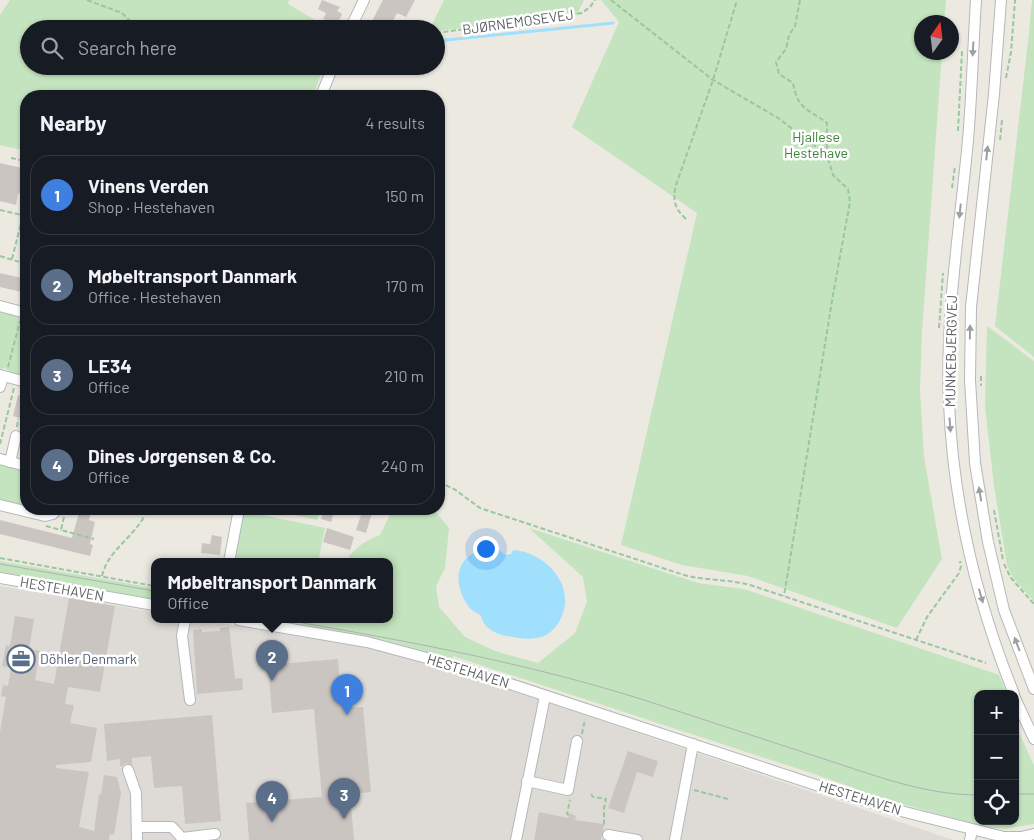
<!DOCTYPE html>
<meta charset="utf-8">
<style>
:root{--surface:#171b24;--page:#242831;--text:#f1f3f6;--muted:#9ea1a6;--line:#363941;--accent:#e43038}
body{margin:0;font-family:Barlow,sans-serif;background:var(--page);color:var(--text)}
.controls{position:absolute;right:15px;bottom:15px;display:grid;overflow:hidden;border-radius:10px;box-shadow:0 1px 4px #0004}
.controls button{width:45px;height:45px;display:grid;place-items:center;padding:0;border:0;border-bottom:1px solid var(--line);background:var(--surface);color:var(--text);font:25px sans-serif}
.compass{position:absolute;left:914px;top:15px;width:45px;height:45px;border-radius:50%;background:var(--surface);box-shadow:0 1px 4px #0004;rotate:14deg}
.you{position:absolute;left:485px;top:548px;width:18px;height:18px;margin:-12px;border:4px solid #fff;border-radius:50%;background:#1a73e8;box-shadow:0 0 0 8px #1a73e833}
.badge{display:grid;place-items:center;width:32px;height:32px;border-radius:50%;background:var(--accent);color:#fff;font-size:16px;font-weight:700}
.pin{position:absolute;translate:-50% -41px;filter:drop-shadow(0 1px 2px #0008)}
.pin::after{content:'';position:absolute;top:26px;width:18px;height:15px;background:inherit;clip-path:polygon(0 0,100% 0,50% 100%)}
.popup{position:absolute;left:151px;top:558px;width:242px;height:65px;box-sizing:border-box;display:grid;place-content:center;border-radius:10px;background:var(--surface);filter:drop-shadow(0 1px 4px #0005);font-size:16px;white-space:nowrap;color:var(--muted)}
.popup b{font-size:19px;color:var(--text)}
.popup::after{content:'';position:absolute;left:50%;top:100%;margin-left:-10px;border:10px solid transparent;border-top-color:var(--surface)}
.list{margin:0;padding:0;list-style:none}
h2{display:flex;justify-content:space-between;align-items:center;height:65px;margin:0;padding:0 20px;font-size:21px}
h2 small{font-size:16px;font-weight:400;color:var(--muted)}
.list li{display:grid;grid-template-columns:32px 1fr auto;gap:15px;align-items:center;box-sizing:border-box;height:80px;margin:0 10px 10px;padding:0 10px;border:1px solid var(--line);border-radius:20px}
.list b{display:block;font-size:19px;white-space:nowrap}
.list p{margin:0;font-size:16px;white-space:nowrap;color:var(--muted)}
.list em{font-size:16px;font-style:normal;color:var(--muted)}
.icon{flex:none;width:28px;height:28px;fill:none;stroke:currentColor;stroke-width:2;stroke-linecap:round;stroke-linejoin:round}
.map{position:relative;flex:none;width:1034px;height:840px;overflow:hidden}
.search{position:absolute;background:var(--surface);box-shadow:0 1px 4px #0004;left:20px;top:20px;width:425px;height:55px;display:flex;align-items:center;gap:12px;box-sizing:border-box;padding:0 18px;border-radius:28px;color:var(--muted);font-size:19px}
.panel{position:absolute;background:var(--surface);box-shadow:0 1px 4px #0004;left:20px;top:90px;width:425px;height:425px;border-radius:20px}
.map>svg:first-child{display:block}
.industrial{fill:#dedbd6}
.green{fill:#c3e4be}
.water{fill:#a1e0fc}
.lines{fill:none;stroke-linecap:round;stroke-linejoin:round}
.stream{stroke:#a1e0fc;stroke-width:3}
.building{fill:#cac5c1}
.minor-casing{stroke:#b4b8bc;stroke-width:12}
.path{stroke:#98c7a0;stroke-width:2;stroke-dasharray:5 2.5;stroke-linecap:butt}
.minor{stroke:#fff;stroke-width:10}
.tram{stroke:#b0b1b2;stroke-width:1}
.oneway{fill:#9c9ea1}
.labels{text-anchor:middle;stroke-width:5;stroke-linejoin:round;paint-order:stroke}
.street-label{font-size:14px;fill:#5a5e62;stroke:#fff}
.park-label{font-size:14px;fill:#3d8437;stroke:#fff}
.service-label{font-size:14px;fill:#4e5e75;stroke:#fff;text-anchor:start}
</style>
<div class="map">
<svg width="1034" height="840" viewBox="0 0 1034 840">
<rect width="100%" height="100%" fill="#ece9e1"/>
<!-- industrial -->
<path class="industrial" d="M0,586L154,612V620H202L352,645L383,651L453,670L953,840H0Z"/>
<!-- green -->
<g class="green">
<path d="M10,0H289L288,4L330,29H29V66H324L313,96H26V151L0,145V15Z"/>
<path d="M444,0H584L577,15L436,31V29H430Z"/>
<path d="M601,0H946L944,22H922V52L942,53L922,330L920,390L924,457L942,559L897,628L748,576L682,565L621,545L697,213L572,127L619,22Z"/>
<path d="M1032,0H1034V357L995,326L1029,33Z"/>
<path d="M0,311L26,317V377L12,373L5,368L0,369Z"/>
<path d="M987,326L1034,361V601L1013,578L1007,565L994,486L985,406Z"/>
<path d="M0,463L26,470V507L0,501Z"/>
<path d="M267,509H321L317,520Z"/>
<path d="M390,509H436V512L449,528L445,568L436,586L439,607L465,637L495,651L538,663L575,633L587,602L583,577L529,528L698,583L744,589L999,675L1007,694H978V821H1015V713L1018,730L1034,766V824L1005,829L986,827L858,792L857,789L814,774L453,656L452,659L383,640L267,620H390V562H345C356,547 363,542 380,535L390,515Z"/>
<path d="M243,511L325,528L318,562H234Z"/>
<path d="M0,561L154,588V599L0,572Z"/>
</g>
<!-- water -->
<path class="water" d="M496,548L506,555L511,554L513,550C546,552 578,587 560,620C557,626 551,633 544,636C532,641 519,638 506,636C495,634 483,627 481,616C477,612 471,611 469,607C448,579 459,548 496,548Z"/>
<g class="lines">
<!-- stream -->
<path class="stream" d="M436,41L613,23"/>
</g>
<!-- building -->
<g class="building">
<path d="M322,0L340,7L337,11L342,14L337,25L323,19L326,13L318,9Z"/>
<path d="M383,0H415L406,17L397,13L389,29L372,21Z"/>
<path d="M0,163L26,169V195L18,193L16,205L0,201Z"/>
<path d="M0,273L26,279V293L0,287Z"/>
<path d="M18,395L26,397V420L13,416Z"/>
<path d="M80,509H92L89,520L95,522L90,544L93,545L90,556L0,534V520L72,538Z"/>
<path d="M324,509H335L331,522L321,519Z"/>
<path d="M363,509H373L366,533L356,530Z"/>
<path d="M327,528L354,537L350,550L323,542Z"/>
<path d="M212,535L222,537L220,555L201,553L202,543L210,544Z"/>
<path d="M69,598L115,606L100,692L68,687L65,704L74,705L70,723L97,728L91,762L56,765V768L89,772L79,827L94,831L99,794L101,795L104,775L117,777L121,793L114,835L110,834L109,840H0V732L6,697L1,696L3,685L8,686L11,668L2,666L6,645L10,646L15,616L34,619L29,649L40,651L35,680L54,684Z"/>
<path d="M229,627L235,679L242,678L243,690L197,694L193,630L202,629V632L220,631V628Z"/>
<path d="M338,659L342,708L363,707L371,792L350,794L354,840H249L246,803L322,797L314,709L272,713L268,665Z"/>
<path d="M212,715L221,821L185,824L182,786L154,788L151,756L132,758V765L126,763L122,766H120V759L107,761L104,724Z"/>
<path d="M628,751L658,761L653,777L637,772L624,813L608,808Z"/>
<path d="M539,812L568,818L570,813L576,816L575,820L604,824L601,840H534Z"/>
</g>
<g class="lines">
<!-- minor casing -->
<g class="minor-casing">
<g id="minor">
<path d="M976,0C973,47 972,93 968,140C960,227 945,315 949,403C953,503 977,602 1014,694"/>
<path d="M1001,0L994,94L971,307L970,380L975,463L988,542L1004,610L1034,689"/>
<path d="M350,29L364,0"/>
<path d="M321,96L333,66"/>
<path d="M0,306L26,313"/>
<path d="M0,375L26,382"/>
<path d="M0,387L3,376"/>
<path d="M0,459L26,466"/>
<path d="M10,462L16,436"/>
<path d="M0,505L45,516L53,514L57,509"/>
<path d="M229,562L239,509"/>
<path d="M0,578L154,605"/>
<path d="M185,620L182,636L190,700"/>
<path d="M239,620L367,642L453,665L837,792L889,808L1004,837H1021L1034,834"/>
<path d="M1015,698L1034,739"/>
<path d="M128,770L136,793L137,840"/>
<path d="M527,781L568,790L577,741"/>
<path d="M137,827H172L182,838L215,834"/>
<path d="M608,835L637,840"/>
<path d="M516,840L545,696"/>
<path d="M675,840L693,744"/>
<path d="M970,840L972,830"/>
</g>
</g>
<!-- path -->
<g class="path">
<path d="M87,0L122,13L128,19L126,29"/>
<path d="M611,0L713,80L778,118L827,155L833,175L848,189L850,202L834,289L784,596"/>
<path d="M800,0L795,26L789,35L786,49L776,62L779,74L793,83C798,110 807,108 827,123V155"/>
<path d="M128,19L141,29"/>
<path d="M436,33L582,13L590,7L595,0"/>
<path d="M1006,78L1011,52L1015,0"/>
<path d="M958,131L962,51"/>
<path d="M1000,140L1002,120"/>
<path d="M11,158L26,161"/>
<path d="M952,188L955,166"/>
<path d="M0,210L26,216"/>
<path d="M686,219C675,209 672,200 676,185L713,80L737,0"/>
<path d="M0,256L26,264"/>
<path d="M12,259L23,215"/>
<path d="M939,328L943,273"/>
<path d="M8,367L20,321"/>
<path d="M981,376V386"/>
<path d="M17,427L18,419"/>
<path d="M0,444L14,388"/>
<path d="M439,482L454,489L480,508L492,512L684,575C706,581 728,579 750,585L986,663"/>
<path d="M994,510L1003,560"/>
<path d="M64,517L61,530L94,539"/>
<path d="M46,526L61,530"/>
<path d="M0,558L154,586"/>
<path d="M1004,564L1011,578L1034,604"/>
<path d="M102,576C108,548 139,535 147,509"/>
<path d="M916,640L927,617L959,573L961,566L960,561"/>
<path d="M582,734L585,719"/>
<path d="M694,790L728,799"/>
<path d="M591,794L593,797L606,799L604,808V827"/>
<path d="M569,815L567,814L570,800"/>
</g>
<!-- minor -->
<use href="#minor" class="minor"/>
<!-- tram -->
<g class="tram">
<path d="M0,564L154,591"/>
<path d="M286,620C407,641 527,663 644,700C704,720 764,739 824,759C874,775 924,795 978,795"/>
<path d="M1015,794H1034"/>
</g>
</g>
<!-- one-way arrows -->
<defs><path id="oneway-solid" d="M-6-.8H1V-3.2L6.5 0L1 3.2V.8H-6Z" transform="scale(1.25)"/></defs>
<g class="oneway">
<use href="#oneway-solid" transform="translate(973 49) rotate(93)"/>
<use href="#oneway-solid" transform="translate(987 153) rotate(-84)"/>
<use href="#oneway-solid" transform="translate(960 211) rotate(96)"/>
<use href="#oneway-solid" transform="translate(970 332) rotate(-89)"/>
<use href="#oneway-solid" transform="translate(950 425) rotate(86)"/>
<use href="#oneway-solid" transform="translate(980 494) rotate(-99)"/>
<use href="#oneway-solid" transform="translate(981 596) rotate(74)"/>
<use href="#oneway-solid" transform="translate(1017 644) rotate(-111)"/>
</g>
<!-- icons -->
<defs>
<g id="office-ring" transform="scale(1.4375)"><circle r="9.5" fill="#fff" stroke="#5c6f8a" stroke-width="1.5"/><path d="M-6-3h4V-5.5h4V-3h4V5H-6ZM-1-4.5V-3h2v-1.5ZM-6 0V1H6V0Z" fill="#5c6f8a"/></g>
</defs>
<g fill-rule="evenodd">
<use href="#office-ring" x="21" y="659"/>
</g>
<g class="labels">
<!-- street labels -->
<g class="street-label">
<text transform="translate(518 22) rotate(-8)" y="5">BJØRNEMOSEVEJ</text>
<text transform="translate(951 351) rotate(-89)" y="5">MUNKEBJERGVEJ</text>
<text transform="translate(62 589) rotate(10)" y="5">HESTEHAVEN</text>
<text transform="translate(468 671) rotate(17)" y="5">HESTEHAVEN</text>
<text transform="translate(860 798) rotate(17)" y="5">HESTEHAVEN</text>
</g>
<!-- park labels -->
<g class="park-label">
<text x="816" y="142">Hjallese<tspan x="816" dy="16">Hestehave</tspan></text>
</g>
<!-- service labels -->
<g class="service-label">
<text x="40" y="664">Döhler Denmark</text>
</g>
</g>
</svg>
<div class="controls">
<button>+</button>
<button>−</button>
<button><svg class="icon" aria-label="locate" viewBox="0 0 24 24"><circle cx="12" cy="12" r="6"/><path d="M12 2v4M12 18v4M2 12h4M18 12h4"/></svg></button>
</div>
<svg class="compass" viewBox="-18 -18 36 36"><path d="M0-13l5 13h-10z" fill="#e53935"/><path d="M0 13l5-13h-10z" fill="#9ea1a6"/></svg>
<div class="you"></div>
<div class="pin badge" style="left:347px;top:715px;background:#3f7fe0">1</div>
<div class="pin badge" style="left:272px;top:681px;background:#5c6f8a">2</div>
<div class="popup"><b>Møbeltransport Danmark</b>Office</div>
<div class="pin badge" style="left:344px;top:819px;background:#5c6f8a">3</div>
<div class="pin badge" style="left:272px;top:822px;background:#5c6f8a">4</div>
<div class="search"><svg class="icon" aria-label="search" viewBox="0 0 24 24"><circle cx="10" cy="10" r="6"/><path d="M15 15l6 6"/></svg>Search here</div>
<section class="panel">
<h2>Nearby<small>4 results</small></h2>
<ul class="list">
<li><span class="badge" style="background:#3f7fe0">1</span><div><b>Vinens Verden</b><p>Shop · Hestehaven</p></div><em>150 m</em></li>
<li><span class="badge" style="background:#5c6f8a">2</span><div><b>Møbeltransport Danmark</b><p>Office · Hestehaven</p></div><em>170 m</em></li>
<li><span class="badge" style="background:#5c6f8a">3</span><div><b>LE34</b><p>Office</p></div><em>210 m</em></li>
<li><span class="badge" style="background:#5c6f8a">4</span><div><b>Dines Jørgensen &amp; Co.</b><p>Office</p></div><em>240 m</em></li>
</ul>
</section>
</div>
